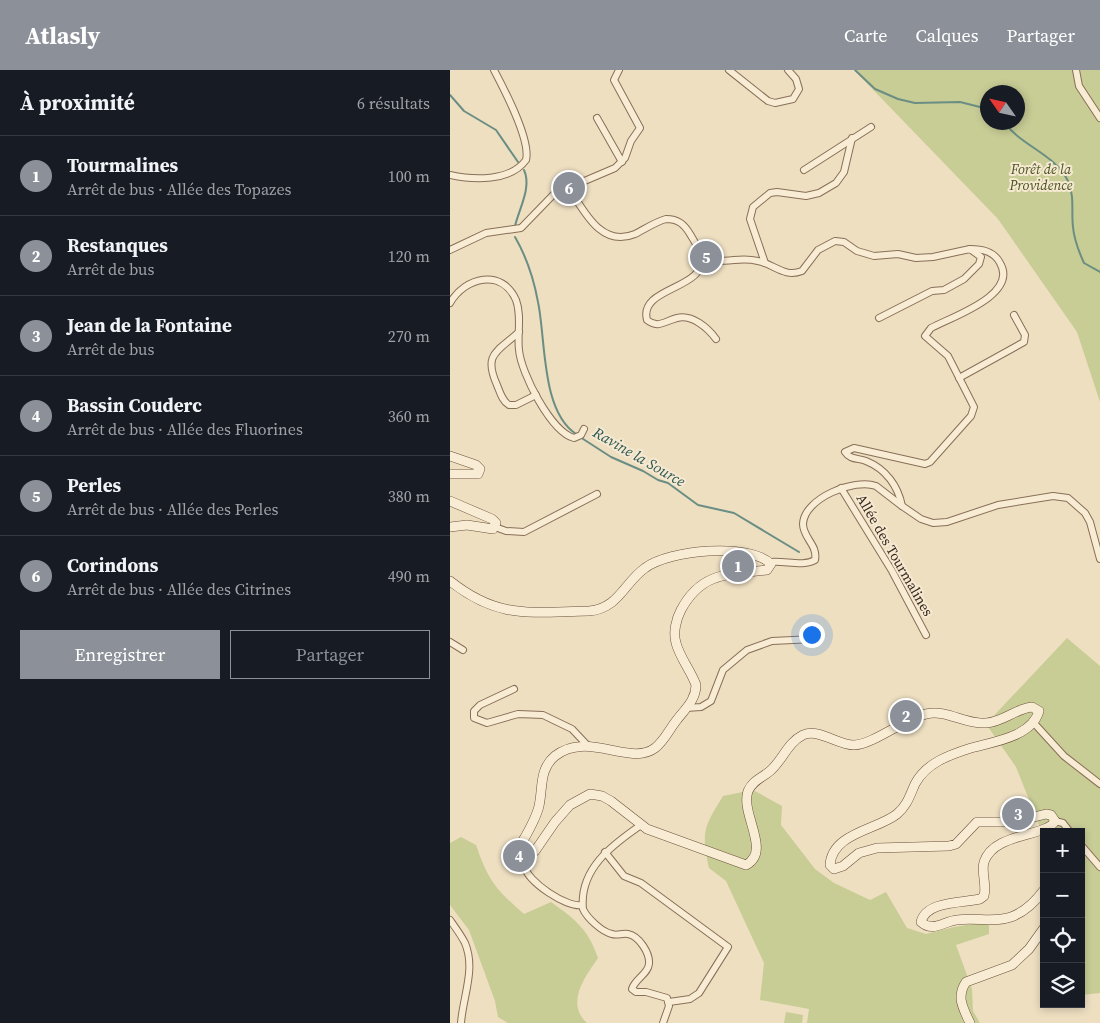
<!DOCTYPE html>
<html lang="fr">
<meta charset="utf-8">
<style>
:root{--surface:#171b24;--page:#242831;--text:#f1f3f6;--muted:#9ea1a6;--line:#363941;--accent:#8c9099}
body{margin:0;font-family:"Source Serif 4",serif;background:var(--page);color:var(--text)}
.controls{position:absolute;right:15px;bottom:15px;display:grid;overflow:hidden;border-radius:0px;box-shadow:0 2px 8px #0003}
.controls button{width:45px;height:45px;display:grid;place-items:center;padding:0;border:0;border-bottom:1px solid var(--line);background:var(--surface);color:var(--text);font:25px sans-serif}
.compass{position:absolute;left:530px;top:15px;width:45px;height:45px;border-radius:50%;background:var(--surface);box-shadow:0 2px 8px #0003;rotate:304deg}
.you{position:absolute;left:361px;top:564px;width:18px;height:18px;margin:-12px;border:4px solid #fff;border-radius:50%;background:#1a73e8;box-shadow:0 0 0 8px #1a73e833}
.badge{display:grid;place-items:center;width:32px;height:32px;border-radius:50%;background:var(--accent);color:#fff;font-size:16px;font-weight:700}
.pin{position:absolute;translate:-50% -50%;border:2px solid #fff;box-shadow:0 1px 5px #0006}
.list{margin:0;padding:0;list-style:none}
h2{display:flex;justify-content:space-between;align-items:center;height:65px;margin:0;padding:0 20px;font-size:21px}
h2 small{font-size:16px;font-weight:400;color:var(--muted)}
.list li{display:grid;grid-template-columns:32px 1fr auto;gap:15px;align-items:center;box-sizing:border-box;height:80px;padding:0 20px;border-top:1px solid var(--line)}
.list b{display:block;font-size:19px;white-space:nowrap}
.list p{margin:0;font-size:16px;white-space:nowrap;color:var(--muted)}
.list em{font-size:16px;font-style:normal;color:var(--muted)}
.actions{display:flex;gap:10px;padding:15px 20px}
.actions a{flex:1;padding:11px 0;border:1px solid var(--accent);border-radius:0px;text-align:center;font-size:18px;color:var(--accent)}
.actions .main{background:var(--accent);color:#fff}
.icon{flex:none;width:28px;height:28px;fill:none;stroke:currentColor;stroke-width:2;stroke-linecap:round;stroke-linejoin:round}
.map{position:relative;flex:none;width:650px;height:953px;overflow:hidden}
header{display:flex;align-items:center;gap:30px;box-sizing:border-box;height:70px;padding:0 25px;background:var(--accent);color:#fff}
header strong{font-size:24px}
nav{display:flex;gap:28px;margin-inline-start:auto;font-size:18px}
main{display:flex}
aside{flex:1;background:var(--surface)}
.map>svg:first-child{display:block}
.green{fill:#c8cc95;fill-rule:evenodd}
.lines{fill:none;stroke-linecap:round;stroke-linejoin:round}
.stream{stroke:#6b8e84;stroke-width:2}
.street-casing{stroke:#886f58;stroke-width:8}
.secondary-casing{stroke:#6a513c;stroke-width:10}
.street{stroke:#f9ecd4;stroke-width:6}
.secondary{stroke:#f9ecd4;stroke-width:9}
.labels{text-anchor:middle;stroke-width:4;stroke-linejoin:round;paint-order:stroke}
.park-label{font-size:14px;font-style:italic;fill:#4a5423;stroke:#f6e9d1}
.street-label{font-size:14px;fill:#37281d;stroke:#f6e9d1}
.water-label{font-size:15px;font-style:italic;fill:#2c5752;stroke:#f6e9d1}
</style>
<header>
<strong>Atlasly</strong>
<nav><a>Carte</a><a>Calques</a><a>Partager</a></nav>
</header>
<main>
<aside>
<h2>À proximité<small>6 résultats</small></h2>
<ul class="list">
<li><span class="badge">1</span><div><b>Tourmalines</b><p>Arrêt de bus · Allée des Topazes</p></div><em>100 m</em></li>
<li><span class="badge">2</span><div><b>Restanques</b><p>Arrêt de bus</p></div><em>120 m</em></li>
<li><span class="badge">3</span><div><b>Jean de la Fontaine</b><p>Arrêt de bus</p></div><em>270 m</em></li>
<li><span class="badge">4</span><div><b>Bassin Couderc</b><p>Arrêt de bus · Allée des Fluorines</p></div><em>360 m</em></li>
<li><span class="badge">5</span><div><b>Perles</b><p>Arrêt de bus · Allée des Perles</p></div><em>380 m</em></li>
<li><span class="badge">6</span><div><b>Corindons</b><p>Arrêt de bus · Allée des Citrines</p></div><em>490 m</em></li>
</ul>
<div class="actions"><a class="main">Enregistrer</a><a>Partager</a></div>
</aside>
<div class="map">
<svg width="650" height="953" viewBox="0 0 650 953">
<rect width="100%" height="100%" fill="#eedfc1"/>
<!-- green -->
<g class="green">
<path d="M404,0H650V332L627,262L548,149ZM538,22H568V52H538Z"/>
<path d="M617,568L650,596V923L631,925V762H594V767L566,697L536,654Z"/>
<path d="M303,720L332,736L331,755L365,799L384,813L420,830L436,822L457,858L476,864L504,857L530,853L539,855V864L506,875L522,919L523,941L530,953H357L359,939L310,930L314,893L276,811L259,798C251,762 254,757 273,726Z"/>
<path d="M11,767L26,775C38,810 46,820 74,844L101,832C126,850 138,859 148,888C135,907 115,933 137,953H58L48,947L45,931L19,860L0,835V773Z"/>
<path d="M336,942L353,945L352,953H334Z"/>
</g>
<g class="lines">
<!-- stream -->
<g class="stream">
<path d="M405,0L425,19L448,29L465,33L510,32L538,39"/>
<path d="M0,25L14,41L46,60L68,92"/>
<path d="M554,52C571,76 605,84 618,111C625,128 621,140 623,157C624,169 629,182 634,193L650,202"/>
<path d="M65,156C69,139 82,117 74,100"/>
<path d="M65,167C76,186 84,210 88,232C96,270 91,341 126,364"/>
<path d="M130,367L161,387L193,401L208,410L218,413L248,435L284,443L349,482"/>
</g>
<!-- street casing -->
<g class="street-casing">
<g id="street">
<path d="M279,0L318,31L325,33L343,29L349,19L346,9L338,0"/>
<path d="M626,0L629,16L650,48"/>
<path d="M147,48L172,92"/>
<path d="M354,100L421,57"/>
<path d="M0,105C23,110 60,112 76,90C81,70 54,19 44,0"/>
<path d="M119,118C134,141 151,178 185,164C195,159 205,152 216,149C228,149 234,154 240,164C244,171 249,178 251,185C259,220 188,216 197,250C208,259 215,251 227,248C242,244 258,258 266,269"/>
<path d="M0,180L36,163L71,158L104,124L165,98L175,88L181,71L190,58L164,10L169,0"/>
<path d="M251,184C278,198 283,185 308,191C324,194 334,208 352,201L368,180L385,171L394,172L407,181L424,186L448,184L466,188L483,187L520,179L531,187L529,194L514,209L494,220L482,221L429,248"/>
<path d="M315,193L300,149L303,137L320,123L327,122L356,126L369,123L386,113L394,102L402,68"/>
<path d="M0,233C15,207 52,198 66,230C72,246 67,264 69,280C71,303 101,362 124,368L131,365L134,359"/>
<path d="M69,262C47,282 33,284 47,315C50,322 52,331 59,335H66L86,325"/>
<path d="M509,308L574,272L575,265L564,245"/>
<path d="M391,418L442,501L476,565"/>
<path d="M452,436C448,416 436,399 416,391C409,388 400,390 395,382L404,378L475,394L480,392L521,346L524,337L498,286L475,266L481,258C501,247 569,225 550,193C544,181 532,179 520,179"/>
<path d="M45,457L56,461L74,462L147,424"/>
<path d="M320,492C334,490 353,497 365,490C368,475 353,468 353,454C354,428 405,408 426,416L452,436L471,449L483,453L497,452L548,435L603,426L618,428L635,443L640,452L650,489"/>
<path d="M0,572L13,580"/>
<path d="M64,619L30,635L24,641V648L37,653L68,644L93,645L122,659L138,676"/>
<path d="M236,638L251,637L261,631L273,600L297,580L322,571L364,569"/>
<path d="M583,652L614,686L650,714"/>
<path d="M605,751L613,753L620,762"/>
<path d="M191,755C162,775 129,799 133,839C137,848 152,862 162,864C167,866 172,863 178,864C189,866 200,883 199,894C198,904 185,909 182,919L186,922H196L217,928L219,936L213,953"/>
<path d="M631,775L650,797"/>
<path d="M155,782L174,806L191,813L278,877L249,923L240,929L219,932"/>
<path d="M74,783C74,787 73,792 74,795C77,812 117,838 132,835"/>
<path d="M0,850C5,857 11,865 15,873C26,899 13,926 11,953"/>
</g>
</g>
<!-- secondary casing -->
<g class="secondary-casing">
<g id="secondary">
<path d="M0,386L26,395L30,399L28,404H0"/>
<path d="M0,431L42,449L46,453L43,459L17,455L0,457"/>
<path d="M0,511C49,550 81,542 139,541C168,539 174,513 195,498C219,480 299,472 321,494L317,500C279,504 251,502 231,540C226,549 223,563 226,573C230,588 241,601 246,615C246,630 235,639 226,651C219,660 214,671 205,678C180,697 137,660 105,686C89,699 93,718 89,736C86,749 78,762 71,774L74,783L81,784L85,781L105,752L120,735L140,724L152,726L161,731L197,759L296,795C322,781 290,744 298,721C303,710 312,708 320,701C333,690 337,673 353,665C369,658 387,675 404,675C422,675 454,649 476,644C497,639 515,655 536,653C553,652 565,639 582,637L589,641C582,667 542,672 521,678C499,685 476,693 465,714C460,725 457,736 447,744C427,760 382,763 380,795L384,799L393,796L409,783L427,778L499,776L506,774L527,752H564L596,744L601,745L605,751C597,767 544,762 534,792C531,802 537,815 534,826L530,829C512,833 476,831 471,852C483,863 494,851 507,850C525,847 544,853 561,847C575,842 585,832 594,820"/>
<path d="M520,953C513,938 506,927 516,912L562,895L579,879L594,858"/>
</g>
</g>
<!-- street -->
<use href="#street" class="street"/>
<!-- secondary -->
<use href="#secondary" class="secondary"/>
</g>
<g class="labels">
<!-- park labels -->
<g class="park-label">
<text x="591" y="104">Forêt de la<tspan x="591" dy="16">Providence</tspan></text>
</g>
<!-- street labels -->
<g class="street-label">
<text transform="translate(445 485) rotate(60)" y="5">Allée des Tourmalines</text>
</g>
<!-- water labels -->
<g class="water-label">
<text transform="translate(189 387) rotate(30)" y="5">Ravine la Source</text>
</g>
</g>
</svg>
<div class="controls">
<button>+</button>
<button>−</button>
<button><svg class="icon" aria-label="locate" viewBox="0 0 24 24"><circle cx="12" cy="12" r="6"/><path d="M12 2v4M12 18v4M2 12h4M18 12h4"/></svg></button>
<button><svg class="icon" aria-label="layers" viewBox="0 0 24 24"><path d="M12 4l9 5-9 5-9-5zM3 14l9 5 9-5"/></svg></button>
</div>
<svg class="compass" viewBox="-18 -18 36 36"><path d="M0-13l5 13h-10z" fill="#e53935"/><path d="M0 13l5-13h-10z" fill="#9ea1a6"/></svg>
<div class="you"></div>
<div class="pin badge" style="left:288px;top:496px">1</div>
<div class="pin badge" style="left:456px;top:646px">2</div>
<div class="pin badge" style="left:568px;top:744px">3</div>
<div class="pin badge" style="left:69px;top:786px">4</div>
<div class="pin badge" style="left:256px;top:187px">5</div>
<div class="pin badge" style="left:119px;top:118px">6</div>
</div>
</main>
